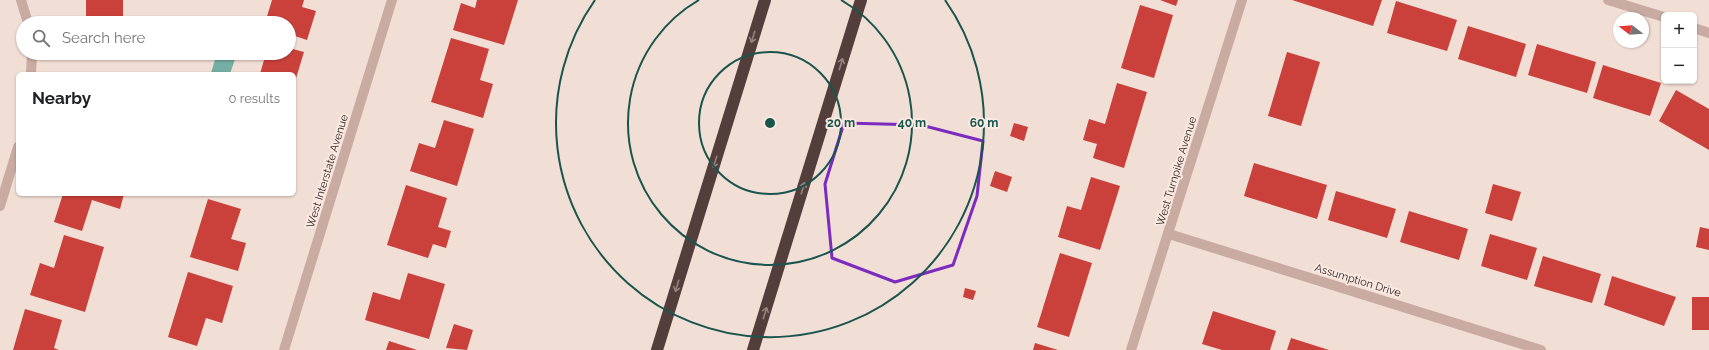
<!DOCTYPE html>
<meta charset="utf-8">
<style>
:root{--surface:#fff;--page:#f2f2f2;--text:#202124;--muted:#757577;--line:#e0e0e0}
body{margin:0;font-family:Raleway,sans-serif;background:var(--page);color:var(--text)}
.controls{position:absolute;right:12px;top:12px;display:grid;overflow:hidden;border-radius:6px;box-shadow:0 1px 3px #0004}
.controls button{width:36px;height:36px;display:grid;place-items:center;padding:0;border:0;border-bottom:1px solid var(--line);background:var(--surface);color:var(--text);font:20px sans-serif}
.compass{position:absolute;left:1613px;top:12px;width:36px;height:36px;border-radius:50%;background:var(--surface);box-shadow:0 1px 3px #0004;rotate:287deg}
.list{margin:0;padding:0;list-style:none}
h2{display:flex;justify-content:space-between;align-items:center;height:52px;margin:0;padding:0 16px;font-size:17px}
h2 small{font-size:13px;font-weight:400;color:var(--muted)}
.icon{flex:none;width:22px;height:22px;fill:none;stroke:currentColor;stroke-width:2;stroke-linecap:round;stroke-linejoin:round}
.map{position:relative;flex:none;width:1709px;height:350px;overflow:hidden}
.search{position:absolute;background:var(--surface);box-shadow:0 1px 3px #0004;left:16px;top:16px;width:280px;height:44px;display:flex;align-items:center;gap:10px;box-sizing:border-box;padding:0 14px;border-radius:22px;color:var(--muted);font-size:15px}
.panel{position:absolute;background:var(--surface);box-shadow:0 1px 3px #0004;left:16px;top:72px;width:280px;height:124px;border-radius:6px}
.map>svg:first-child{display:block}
.water{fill:#73afa5}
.building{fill:#ca403a}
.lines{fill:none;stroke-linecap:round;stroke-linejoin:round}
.minor{stroke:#c9aba1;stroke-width:10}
.tertiary{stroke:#c9aba1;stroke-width:10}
.motorway{stroke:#543e3b;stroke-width:12}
.oneway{stroke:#96827d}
.marked{fill:none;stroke:#7b2cbf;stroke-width:3;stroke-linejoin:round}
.ring{fill:none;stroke:#19554d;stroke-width:2}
.labels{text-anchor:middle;stroke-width:4;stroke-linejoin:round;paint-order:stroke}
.street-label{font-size:11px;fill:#332624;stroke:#f9e9e1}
.centre{fill:#19554d;stroke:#f9e9e1;stroke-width:2}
.ring-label{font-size:12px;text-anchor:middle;font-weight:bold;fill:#19554d;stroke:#f9e9e1;stroke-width:4;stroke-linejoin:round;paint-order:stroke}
</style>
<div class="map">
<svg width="1709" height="350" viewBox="0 0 1709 350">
<rect width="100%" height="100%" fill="#f1ded5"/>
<!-- water -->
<g class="water">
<path d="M183,17V23H145V19Z"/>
<path d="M217,53H237L230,74L211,73Z"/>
</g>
<!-- building -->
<g class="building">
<rect x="86" y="0" width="37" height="23"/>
<path d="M272,0H304L302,7L316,11L307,40L289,34V23H265Z"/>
<path d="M477,0H518L504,45L453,30L461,3L475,8Z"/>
<path d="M1160,0H1178L1176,6Z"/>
<path d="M1292,0H1382L1373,26Z"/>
<path d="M1396,1L1457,20L1447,51L1387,33Z"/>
<path d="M1140,5L1173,15L1154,78L1121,68Z"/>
<path d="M1468,26L1526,44L1516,77L1458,59Z"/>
<path d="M451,38L489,49L480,80L493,84L483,118L431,102Z"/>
<path d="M1537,44L1596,62L1587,93L1528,75Z"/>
<path d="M289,48L304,52L294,85V74H260L266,53H289Z"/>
<path d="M1287,52L1320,62L1301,126L1268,116Z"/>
<path d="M1603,65L1661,83L1650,116L1593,98Z"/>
<path d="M1117,83L1147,92L1124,168L1093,158L1097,144L1083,140L1089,119L1105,124Z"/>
<path d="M1676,90L1709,109V150L1659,121Z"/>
<path d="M444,120L474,129L457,186L410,171L419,143L435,148Z"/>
<path d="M1014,123L1028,127L1024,141L1010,136Z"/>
<path d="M1254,163L1327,185L1317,219L1244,196Z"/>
<path d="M995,171L1012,177L1007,192L990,186Z"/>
<path d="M1091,177L1120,186L1100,250L1058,237L1067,206L1081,210Z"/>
<path d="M1493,184L1521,192L1512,221L1485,213Z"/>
<path d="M406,185L447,198L438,227L451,231L446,248L433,244L428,258L387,245Z"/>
<path d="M1336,191L1396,209L1387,238L1328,220Z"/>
<path d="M63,194H124L120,209L92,200L82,231L54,222Z"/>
<path d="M208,199L241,209L231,239L246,243L238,271L190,257Z"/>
<path d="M1409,211L1468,229L1459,260L1400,242Z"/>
<path d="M1700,227L1709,229V250L1696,247Z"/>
<path d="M1490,234L1537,248L1527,280L1481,266Z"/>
<path d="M64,235L104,247L85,312L30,295L40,263L54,268Z"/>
<path d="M1060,253L1092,263L1069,337L1037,327Z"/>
<path d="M1543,256L1601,274L1592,303L1534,286Z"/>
<path d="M188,272L233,286L222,323L206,318L197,346L168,337Z"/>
<path d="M408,273L445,284L429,339L365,320L373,292L400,300Z"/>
<path d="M1612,276L1676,297L1664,326L1604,305Z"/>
<path d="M965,288L976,291L973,300L963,297Z"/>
<rect x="1692" y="297" width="17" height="33"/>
<path d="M25,309L62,320L54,348L59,350H13Z"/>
<path d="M1213,311L1276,331L1270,350H1222L1202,344Z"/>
<path d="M454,324L473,330L467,350L446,348Z"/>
<path d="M1291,338L1329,350H1287Z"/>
<path d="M389,341L417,350H386Z"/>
<path d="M1035,343L1058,350H1033Z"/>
</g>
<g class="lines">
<!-- minor -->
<g class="minor">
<path d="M21,0L28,23"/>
<path d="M1608,0L1664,17"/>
<path d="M1694,28L1709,33"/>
<path d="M31,74L32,53"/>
<path d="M0,206L18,147"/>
<path d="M1169,234L1541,350"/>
</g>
<!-- tertiary -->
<g class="tertiary">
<path d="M284,350L392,0"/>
<path d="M1131,350L1242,0"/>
</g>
<!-- motorway -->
<g class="motorway">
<path d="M657,350L765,0"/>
<path d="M753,350L861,0"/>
</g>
</g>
<!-- one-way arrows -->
<defs><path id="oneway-shaft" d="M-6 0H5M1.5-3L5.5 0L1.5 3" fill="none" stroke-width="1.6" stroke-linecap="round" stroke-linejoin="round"/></defs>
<g class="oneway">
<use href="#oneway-shaft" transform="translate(753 37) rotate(107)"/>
<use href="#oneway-shaft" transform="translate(841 64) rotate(-73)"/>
<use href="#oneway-shaft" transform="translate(715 162) rotate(107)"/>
<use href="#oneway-shaft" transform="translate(803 188) rotate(-73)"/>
<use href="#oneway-shaft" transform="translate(677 286) rotate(107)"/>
<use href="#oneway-shaft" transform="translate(765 313) rotate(-73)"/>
</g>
<!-- marked area -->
<path class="marked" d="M844,123L921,125L983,141L977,196L953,265L895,282L832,258L825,184Z"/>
<!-- distance rings -->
<g class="ring">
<circle cx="770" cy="123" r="71"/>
<path d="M841 0A142 142 0 1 1 699 0"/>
<path d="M945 0A214 214 0 1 1 595 0"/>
</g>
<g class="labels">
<!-- street labels -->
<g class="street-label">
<text transform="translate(327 171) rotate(-73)" y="4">West Interstate Avenue</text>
<text transform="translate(1176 171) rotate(-73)" y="4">West Turnpike Avenue</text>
<text transform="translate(1358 280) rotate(17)" y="4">Assumption Drive</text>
</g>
</g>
<circle cx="770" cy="123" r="6" class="centre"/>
<g class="ring-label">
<text x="841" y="127">20 m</text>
<text x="912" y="127">40 m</text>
<text x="984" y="127">60 m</text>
</g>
</svg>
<div class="controls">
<button>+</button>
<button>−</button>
</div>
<svg class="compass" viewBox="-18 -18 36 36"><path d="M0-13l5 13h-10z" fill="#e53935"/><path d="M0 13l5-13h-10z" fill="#757577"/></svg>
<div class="search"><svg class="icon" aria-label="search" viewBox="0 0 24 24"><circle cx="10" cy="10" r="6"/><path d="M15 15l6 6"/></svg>Search here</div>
<section class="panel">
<h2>Nearby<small>0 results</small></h2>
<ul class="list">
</ul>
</section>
</div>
